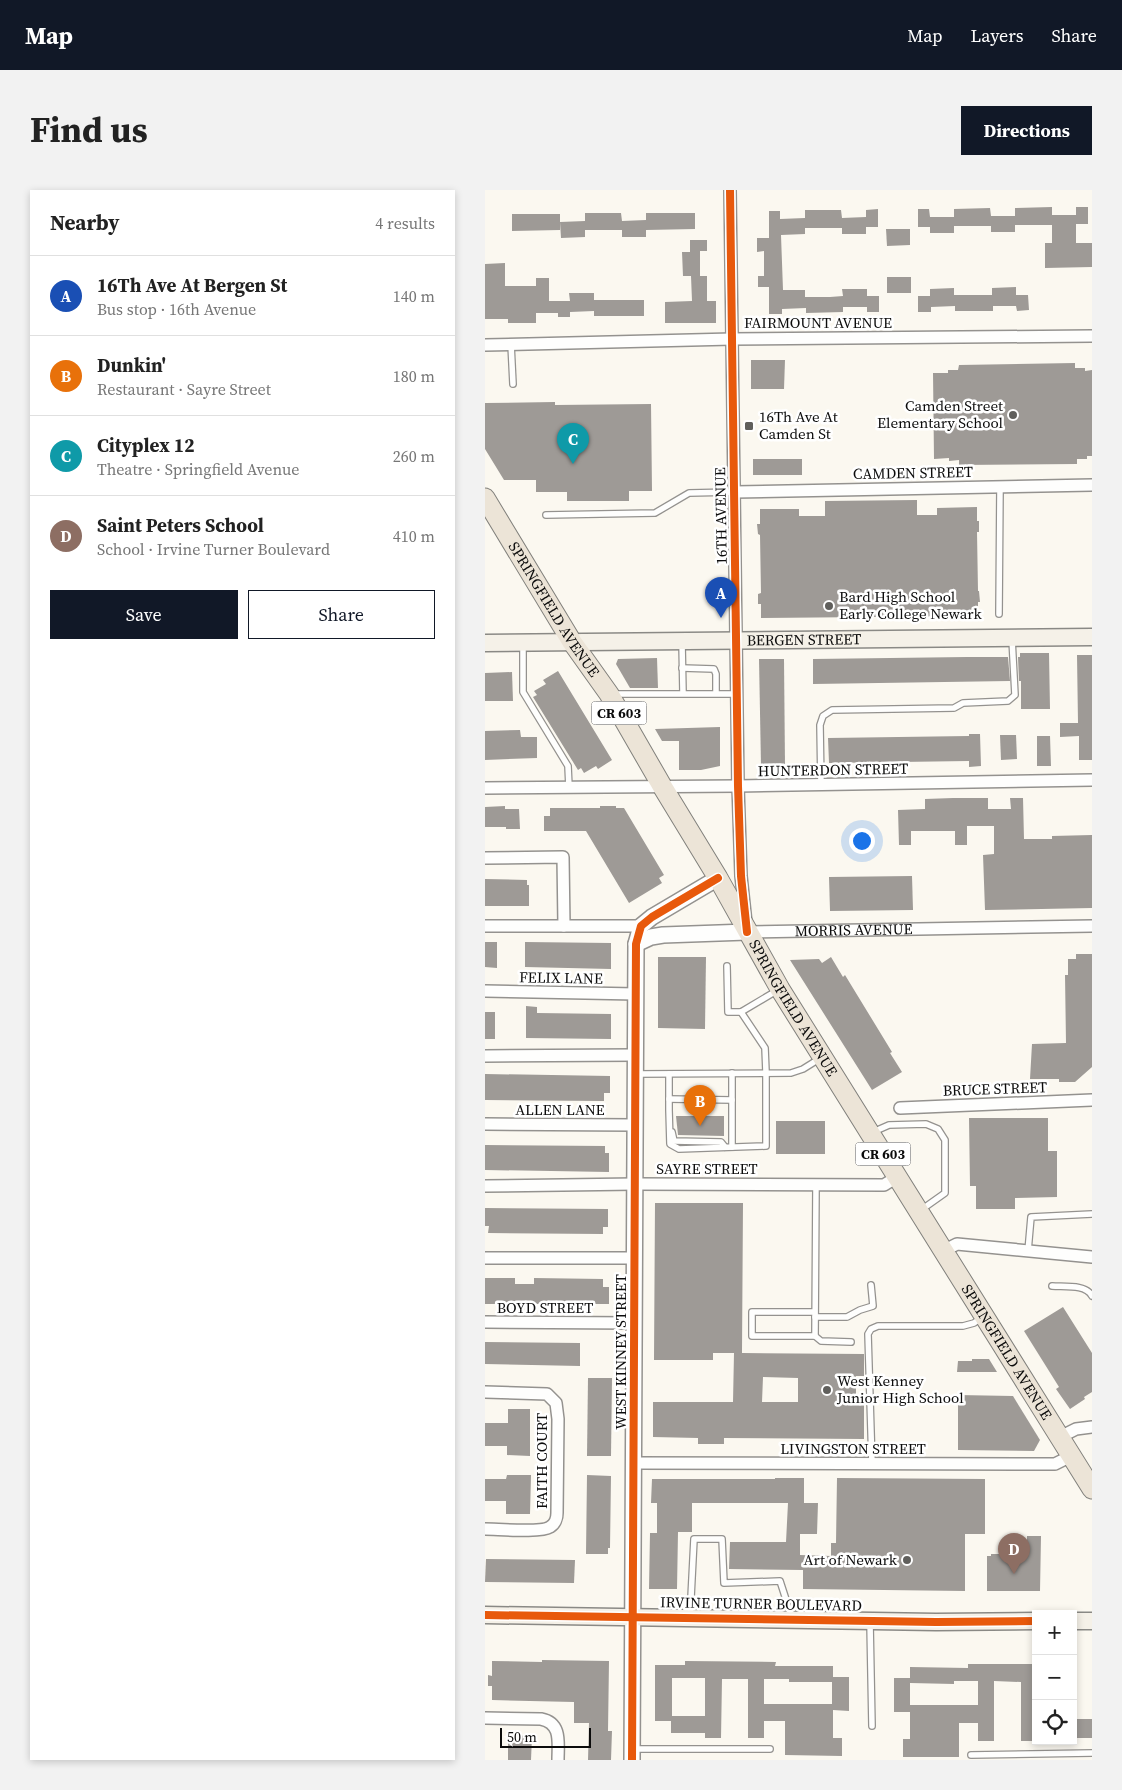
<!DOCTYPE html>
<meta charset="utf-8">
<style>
:root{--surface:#fff;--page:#f2f2f2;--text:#222;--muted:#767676;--line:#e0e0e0;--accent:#111827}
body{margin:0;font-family:"Source Serif 4",serif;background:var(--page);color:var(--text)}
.controls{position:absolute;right:15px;bottom:15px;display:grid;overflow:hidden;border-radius:0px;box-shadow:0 2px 8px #0003}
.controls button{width:45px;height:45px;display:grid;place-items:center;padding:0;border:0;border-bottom:1px solid var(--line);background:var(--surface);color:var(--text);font:25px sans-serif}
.scale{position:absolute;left:15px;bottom:12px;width:91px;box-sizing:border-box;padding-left:5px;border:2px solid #0c0c0c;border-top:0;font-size:14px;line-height:18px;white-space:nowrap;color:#0c0c0c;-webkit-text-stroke:4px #fff;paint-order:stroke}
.you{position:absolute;left:376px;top:650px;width:18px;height:18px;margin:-12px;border:4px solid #fff;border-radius:50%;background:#1a73e8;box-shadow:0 0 0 8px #1a73e833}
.badge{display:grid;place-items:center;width:32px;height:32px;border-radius:50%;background:var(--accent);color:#fff;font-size:16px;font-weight:700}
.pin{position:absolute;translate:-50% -41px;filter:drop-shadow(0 1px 2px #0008)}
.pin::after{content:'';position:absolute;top:26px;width:18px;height:15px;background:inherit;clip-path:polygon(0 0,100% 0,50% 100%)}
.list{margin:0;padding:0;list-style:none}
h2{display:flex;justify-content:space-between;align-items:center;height:65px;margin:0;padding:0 20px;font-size:21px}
h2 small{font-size:16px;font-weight:400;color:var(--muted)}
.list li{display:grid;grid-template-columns:32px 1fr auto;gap:15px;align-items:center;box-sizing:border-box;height:80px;padding:0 20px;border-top:1px solid var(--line)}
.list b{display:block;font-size:19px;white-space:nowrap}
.list p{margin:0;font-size:16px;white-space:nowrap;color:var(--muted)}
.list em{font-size:16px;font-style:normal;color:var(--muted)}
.actions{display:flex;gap:10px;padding:15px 20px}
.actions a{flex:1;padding:11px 0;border:1px solid var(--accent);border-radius:0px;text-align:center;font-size:18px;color:var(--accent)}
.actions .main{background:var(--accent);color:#fff}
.icon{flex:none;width:28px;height:28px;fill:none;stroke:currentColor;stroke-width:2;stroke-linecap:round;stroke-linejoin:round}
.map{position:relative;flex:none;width:607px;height:1570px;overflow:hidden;border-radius:0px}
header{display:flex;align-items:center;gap:30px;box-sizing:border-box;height:70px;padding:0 25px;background:var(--accent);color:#fff}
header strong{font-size:24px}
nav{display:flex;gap:28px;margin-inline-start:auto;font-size:18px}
.intro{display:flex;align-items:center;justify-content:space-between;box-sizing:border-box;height:120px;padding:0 30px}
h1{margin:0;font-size:35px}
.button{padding:12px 22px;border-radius:0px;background:var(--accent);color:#fff;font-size:18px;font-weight:700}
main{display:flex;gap:30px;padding:0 30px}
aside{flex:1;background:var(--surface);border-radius:0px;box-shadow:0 2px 8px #0003}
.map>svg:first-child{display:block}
.building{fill:#9e9a96;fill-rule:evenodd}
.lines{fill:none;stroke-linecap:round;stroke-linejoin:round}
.service-casing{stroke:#94928f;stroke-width:8}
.minor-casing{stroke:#94928f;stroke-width:14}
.tertiary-casing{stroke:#94928f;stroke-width:18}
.secondary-casing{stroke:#8a8985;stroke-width:19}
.primary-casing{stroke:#81807c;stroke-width:21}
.service{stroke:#fefefd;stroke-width:5.5}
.minor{stroke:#fefefd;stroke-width:11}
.tertiary{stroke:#fefefd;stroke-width:15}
.secondary{stroke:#f5f1e8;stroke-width:16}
.primary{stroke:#ece4d7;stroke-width:19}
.cycleway-casing{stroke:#fff;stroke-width:11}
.cycleway{stroke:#e8590c;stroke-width:8}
.poi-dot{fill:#605f5c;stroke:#fff;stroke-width:2}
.labels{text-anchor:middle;stroke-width:5;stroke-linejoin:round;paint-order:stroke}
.shield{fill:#fff;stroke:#555;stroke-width:1}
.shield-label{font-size:14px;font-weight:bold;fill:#0c0c0c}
.street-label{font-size:15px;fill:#0c0c0c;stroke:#fff}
.poi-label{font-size:15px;fill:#0c0c0c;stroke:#fff;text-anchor:start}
</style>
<header>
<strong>Map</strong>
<nav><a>Map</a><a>Layers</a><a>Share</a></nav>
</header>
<div class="intro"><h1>Find us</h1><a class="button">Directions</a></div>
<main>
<aside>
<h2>Nearby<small>4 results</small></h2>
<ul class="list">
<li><span class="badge" style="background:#1a4fb4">A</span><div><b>16Th Ave At Bergen St</b><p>Bus stop · 16th Avenue</p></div><em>140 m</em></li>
<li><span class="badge" style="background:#e8710a">B</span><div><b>Dunkin'</b><p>Restaurant · Sayre Street</p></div><em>180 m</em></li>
<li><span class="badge" style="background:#0f9aa8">C</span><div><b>Cityplex 12</b><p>Theatre · Springfield Avenue</p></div><em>260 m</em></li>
<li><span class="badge" style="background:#8d6e63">D</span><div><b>Saint Peters School</b><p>School · Irvine Turner Boulevard</p></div><em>410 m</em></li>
</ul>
<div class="actions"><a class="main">Save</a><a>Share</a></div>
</aside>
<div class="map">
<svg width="607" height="1570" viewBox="0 0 607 1570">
<rect width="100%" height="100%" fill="#fbf8f0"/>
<!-- building -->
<g class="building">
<path d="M567,17V25H591V17H603V34H591V53H607V77L560,78V53H567V35H530V42H506V36H469V43H445V37H433V19H444L445,27H469V19L505,18L506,26H530V18Z"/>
<path d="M393,19V37H381V44H357V38H320V44L296,45L298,100H320V107H345L358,106L357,99H382V106H394V122H382V117H358V122L321,123V118L297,119V124H284V97H273V86H279V61L272,62V48H284V21H295V29L320,28V20H356L357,28L381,27V20Z"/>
<path d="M100,23H136L137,31L161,30V23H210V39L161,40V47H137V40H100V47L76,48L75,32L100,31Z"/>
<path d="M27,24H75V40L27,41Z"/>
<path d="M401,39H425V55L402,56Z"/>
<path d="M205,50H222V61H215V86H222V111H231V133H180V112L207,111L206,86H198L197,62H205Z"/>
<path d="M20,73V96H51V88H64V111H85L84,103H109V110H159V126H109V121L85,122V127H73V123H51V133H23V129H0V74Z"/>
<rect x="402" y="87" width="24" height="16"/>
<path d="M531,97V105H543L544,120L532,121L531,116H508V121H470V116L446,117V122H433V106H445V99L469,98V105H507V98Z"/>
<path d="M266,170H300L299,199H266Z"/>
<path d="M590,173V178H600V181L607,180V266H602V269H592V274L474,275V270L464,271V268L449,269L448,183H463V180H473L474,175Z"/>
<path d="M70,212V215L166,214L167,301H144V311H82V302H51V290H19L0,259V213Z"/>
<rect x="268" y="269" width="49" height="16"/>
<path d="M432,310V325H452V318L492,317V331H494V342H492L493,401H494L495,412H493V426L276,428V414H273V404L276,403L275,345L273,344L272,334H275V319H314V326H340V311Z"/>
<path d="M535,463H564L565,519H536V491H534L533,467H535Z"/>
<path d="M592,465H607V570H594V546L575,547V533H593Z"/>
<path d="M482,467H523L525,491L328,494V469Z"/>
<path d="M172,468L173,498H145L131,474L133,469Z"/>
<path d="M274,469H299L300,575H276Z"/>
<path d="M73,481L127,570L113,579L111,576L99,583L96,578L93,580L48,507L52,505L49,501L61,494L58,490Z"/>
<path d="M27,482L28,511H0V483Z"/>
<path d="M235,537V576L216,580H194V551H177L170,539Z"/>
<path d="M35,540L36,547H52V568L0,570V541Z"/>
<path d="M484,544H495L496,576L484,577V571L344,573L343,548L484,546Z"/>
<path d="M515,545H531L532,569L516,570Z"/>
<path d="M552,546H565L566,576H552Z"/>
<path d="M468,608H503V619H526L525,608H538L539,649H567V646L607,645V718L500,720L498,665L509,664V636H482V655H470V641H426V655H414L413,620L440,619V609Z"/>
<path d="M20,616V619H34L35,639H21V637H0V617Z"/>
<path d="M115,616H131V618H139L179,685L174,688L177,693L144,713L101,641H59V626H65V618H115Z"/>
<path d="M427,686L428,720L345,721L344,687Z"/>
<path d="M0,689L42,690V695H44V716H0Z"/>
<path d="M0,752H12V778L0,777Z"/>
<path d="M40,752L126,753V779L40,777Z"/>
<path d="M591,764H607V877L590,892H574V889H545L547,854L581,853L580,785H583V769H591Z"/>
<path d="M173,767H221L220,839L173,838Z"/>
<path d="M346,767L358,787L360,785L407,862L405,863L417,882L387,900L305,770L334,769L337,773Z"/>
<path d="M41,816L52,817V823L126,824V849L41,848Z"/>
<rect x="0" y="822" width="10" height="27"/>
<path d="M0,884L125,886V903H119V911L0,910Z"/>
<path d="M191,926H239V946L193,945Z"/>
<path d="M484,928H563V961H572V1007L530,1008V1019H491V996H485Z"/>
<rect x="291" y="931" width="49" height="33"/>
<path d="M0,955L120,956V963H124V982L0,980Z"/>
<path d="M170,1013H258L257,1163L379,1164V1186H371V1213H379V1249L239,1248V1254H213V1248L168,1247V1212H248L249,1163H228V1170H169ZM278,1187L313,1188V1212H277Z"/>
<path d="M0,1018L123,1019V1037H118V1044L3,1043L4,1036H0Z"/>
<path d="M0,1088H30V1094H49V1088L118,1089V1097H124V1114H0Z"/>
<path d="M578,1117L607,1163V1202L599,1207L600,1209L585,1219L571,1199L574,1197L539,1141Z"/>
<path d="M0,1152L95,1153V1176L0,1174Z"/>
<path d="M487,1169H504L512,1182H472L473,1171H487Z"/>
<path d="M103,1188H127L126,1266H102Z"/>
<path d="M473,1205L528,1206L555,1250L549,1261L473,1260Z"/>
<path d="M23,1219H45V1266L22,1265V1256H0V1233H23Z"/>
<path d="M22,1285H46L45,1324H21V1311H0V1289H21Z"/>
<path d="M102,1285L126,1286L125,1358H123V1364H101Z"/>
<path d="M290,1288H319V1313H333L332,1344H315V1365L346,1366V1353H351L352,1288L500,1289V1344H480V1401L318,1399V1380L244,1379L245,1352H301L303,1313H207V1342H193L192,1399H164L165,1343H172V1313H166L167,1289H290Z"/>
<path d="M542,1346H556L555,1401H502V1366H506V1364H514V1358H542Z"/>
<path d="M1,1369L90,1370L89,1393L0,1392Z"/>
<path d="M57,1470L124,1471L123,1541H127L126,1570H103L104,1533H89V1512L7,1510V1496H3V1485L7,1486V1471L57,1472Z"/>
<path d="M200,1471L291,1472L290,1476H348V1487H364V1521L348,1520V1548H357V1566L300,1565V1531H279V1548H263V1489H237L236,1548H220V1543H186V1531H170V1475H200ZM187,1488H220V1526H187ZM279,1489H304V1492H347V1514H279Z"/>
<path d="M483,1474H551V1551H536V1492L509,1491V1551H493V1533H474V1567H418V1549H425V1522H409V1488H425V1477L483,1478ZM469,1491H493V1515H425V1493L469,1494Z"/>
<rect x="588" y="1529" width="19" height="19"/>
<path d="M23,1545L47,1546L46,1570H23Z"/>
</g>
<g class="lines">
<!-- service casing -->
<g class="service-casing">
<g id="service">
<path d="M26,154L28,194"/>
<path d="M61,325L170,323L204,303L250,302"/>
<path d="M514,424L515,297"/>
<path d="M197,453L198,503"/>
<path d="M38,454V502L83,576L84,597"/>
<path d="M197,478L229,479L231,484V503"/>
<path d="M129,504H252"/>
<path d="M336,595L335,535L338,526L347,520L469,518L478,513L523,511L530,505L527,449"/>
<path d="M242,776L243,822H256L293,800"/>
<path d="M152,884L306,883L318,879L334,869"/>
<path d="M184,884V920L185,954L194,959L281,956V882L280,858L256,822"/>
<path d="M184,909L247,910"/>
<path d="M187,942L189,951L236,952L240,957"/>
<path d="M388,942L404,935L441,934L453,939L460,950V1003L436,1020"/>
<path d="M247,957V883"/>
<path d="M543,1061L546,1027L607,1024"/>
<path d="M567,1096C579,1097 601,1094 607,1106"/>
<path d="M330,1122H267V1146H330L331,995"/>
<path d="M330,1127H362L375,1120L388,1116L386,1095"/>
<path d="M330,1146L336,1151L366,1152"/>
<path d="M387,1274L383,1144L386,1139L393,1136H478L489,1133L496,1128"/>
<path d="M205,1427L209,1349H237L239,1393L295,1391L307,1428"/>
<path d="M385,1433L387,1536"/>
<path d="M147,1559H285"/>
<path d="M486,1565L607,1563"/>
</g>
</g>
<!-- minor casing -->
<g class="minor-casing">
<g id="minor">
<path id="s1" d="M245,0L253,596L256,686L262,742L607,736"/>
<path d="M0,155L247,149L607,146"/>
<path d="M250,302L607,295"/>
<path d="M0,598L253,596L607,590"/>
<path d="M0,668L78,667L79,736"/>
<path d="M0,736H156"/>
<path d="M0,801L151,804"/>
<path d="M0,866L150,865"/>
<path d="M415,918L607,910"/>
<path d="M0,934L149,935"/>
<path d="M0,996L150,994L399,995L412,987"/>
<path d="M458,1061L472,1054L607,1067"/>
<path d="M0,1068H150"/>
<path d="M0,1132L149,1133"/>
<path d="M0,1202L62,1204L71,1213L73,1229L72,1323C72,1328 70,1334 65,1337C56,1343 13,1339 0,1339"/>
<path d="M575,1247L591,1239L607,1237"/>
<path d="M149,1273L570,1274L586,1266"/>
<path d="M0,1528L56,1529C77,1533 73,1553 73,1570"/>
</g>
</g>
<!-- tertiary casing -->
<g class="tertiary-casing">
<g id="tertiary">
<path d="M151,754L166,747L178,745L262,742"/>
<path d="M147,1570L151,754L156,736L167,727L233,688"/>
</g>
</g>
<!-- secondary casing -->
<g class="secondary-casing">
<g id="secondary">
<path id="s2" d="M0,453L607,447"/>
<path d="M0,1425L451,1432L551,1431"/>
<path d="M588,1431H607"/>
</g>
</g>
<!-- primary casing -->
<g class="primary-casing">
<g id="primary">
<path id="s3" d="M0,308L87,452L124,504L177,596L233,688L295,799L607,1299"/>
</g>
</g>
<!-- service -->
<use href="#service" class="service"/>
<!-- minor -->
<use href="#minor" class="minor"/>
<!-- tertiary -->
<use href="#tertiary" class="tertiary"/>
<!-- secondary -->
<use href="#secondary" class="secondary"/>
<!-- primary -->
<use href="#primary" class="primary"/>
<!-- cycleway casing -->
<g class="cycleway-casing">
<g id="cycleway">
<path d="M245,0L253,596L256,686L262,742"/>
<path d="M0,1425L451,1432L551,1431"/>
<path d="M147,1570L151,754L156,736L167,727L233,688"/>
</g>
</g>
<!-- cycleway -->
<use href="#cycleway" class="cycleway"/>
</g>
<!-- markers -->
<g class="poi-dot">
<circle cx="528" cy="225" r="5"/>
<rect x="259" y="231" width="10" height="10" rx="2.5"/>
<circle cx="344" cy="416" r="5"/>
<circle cx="342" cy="1200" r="5"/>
<circle cx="422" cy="1370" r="5"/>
</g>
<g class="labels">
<!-- shield labels -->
<g class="shield">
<rect x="106.5" y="511.5" width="55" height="23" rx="4"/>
<rect x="370.5" y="952.5" width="55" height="23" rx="4"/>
</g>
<g class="shield-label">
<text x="134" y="528">CR 603</text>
<text x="398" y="969">CR 603</text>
</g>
<!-- street labels -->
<g class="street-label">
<text x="333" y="138">FAIRMOUNT AVENUE</text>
<text transform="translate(428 283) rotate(-1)" y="5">CAMDEN STREET</text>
<text transform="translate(236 326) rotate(-91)" y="5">16TH AVENUE</text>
<text dy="5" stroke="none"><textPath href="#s3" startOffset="131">SPRINGFIELD AVENUE</textPath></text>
<text dy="5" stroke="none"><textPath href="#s2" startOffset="319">BERGEN STREET</textPath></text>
<text transform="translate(348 580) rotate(-1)" y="5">HUNTERDON STREET</text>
<text dy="5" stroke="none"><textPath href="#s1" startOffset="849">MORRIS AVENUE</textPath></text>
<text transform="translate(76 788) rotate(1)" y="5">FELIX LANE</text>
<text dy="5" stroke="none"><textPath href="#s3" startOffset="596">SPRINGFIELD AVENUE</textPath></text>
<text transform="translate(510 899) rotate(-2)" y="5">BRUCE STREET</text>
<text x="75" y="925">ALLEN LANE</text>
<text x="222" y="984">SAYRE STREET</text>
<text x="60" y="1123">BOYD STREET</text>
<text transform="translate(136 1162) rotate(-90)" y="5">WEST KINNEY STREET</text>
<text dy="5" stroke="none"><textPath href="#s3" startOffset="1001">SPRINGFIELD AVENUE</textPath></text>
<text x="368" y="1264">LIVINGSTON STREET</text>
<text transform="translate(57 1271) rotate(-90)" y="5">FAITH COURT</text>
<text transform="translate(276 1414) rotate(1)" y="5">IRVINE TURNER BOULEVARD</text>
</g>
<!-- poi labels -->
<g class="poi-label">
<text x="518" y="221" text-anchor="end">Camden Street<tspan x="518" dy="17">Elementary School</tspan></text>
<text x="274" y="232">16Th Ave At<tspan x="274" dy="17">Camden St</tspan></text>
<text x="354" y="412">Bard High School<tspan x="354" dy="17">Early College Newark</tspan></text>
<text x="352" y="1196">West Kenney<tspan x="352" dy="17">Junior High School</tspan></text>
<text x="412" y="1375" text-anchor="end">Art of Newark</text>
</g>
</g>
</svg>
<div class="controls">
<button>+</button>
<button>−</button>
<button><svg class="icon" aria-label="locate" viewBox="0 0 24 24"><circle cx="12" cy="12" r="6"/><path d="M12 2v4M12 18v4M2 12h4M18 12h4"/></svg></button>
</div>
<div class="scale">50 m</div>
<div class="you"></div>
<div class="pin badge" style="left:236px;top:428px;background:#1a4fb4">A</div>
<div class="pin badge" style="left:215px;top:936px;background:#e8710a">B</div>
<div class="pin badge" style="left:88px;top:274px;background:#0f9aa8">C</div>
<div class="pin badge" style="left:529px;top:1384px;background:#8d6e63">D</div>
</div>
</main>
